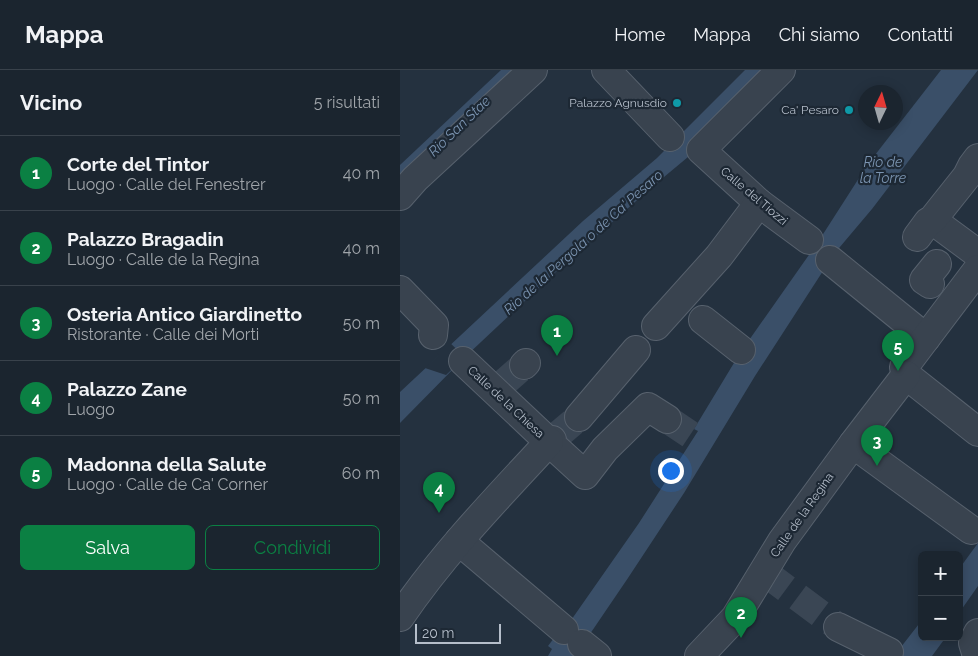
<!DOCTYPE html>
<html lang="it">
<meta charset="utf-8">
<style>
:root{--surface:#1b252f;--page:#28313b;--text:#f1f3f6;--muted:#a0a5aa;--line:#39424b;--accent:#0b8043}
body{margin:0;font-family:Raleway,sans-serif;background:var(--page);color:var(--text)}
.controls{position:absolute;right:15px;bottom:15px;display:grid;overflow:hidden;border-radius:8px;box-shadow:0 2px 12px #0003}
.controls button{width:45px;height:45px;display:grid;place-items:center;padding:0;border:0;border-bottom:1px solid var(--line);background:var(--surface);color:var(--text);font:25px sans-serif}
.compass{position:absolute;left:458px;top:15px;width:45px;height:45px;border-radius:50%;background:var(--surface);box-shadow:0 2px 12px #0003;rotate:5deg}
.scale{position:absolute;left:15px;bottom:12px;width:86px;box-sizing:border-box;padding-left:5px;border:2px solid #b5beca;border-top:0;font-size:14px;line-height:18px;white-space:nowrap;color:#b5beca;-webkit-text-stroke:4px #1d2834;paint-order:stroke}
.you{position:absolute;left:270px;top:400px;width:18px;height:18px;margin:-12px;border:4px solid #fff;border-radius:50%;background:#1a73e8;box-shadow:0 0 0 8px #1a73e833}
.badge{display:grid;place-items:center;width:32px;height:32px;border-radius:50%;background:var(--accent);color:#fff;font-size:16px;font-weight:700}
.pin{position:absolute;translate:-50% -41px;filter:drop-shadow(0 1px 2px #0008)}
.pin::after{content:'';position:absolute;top:26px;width:18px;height:15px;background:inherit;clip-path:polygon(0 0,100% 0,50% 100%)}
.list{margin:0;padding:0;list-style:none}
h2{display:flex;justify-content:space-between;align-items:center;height:65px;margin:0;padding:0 20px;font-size:21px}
h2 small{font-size:16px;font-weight:400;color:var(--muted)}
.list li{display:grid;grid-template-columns:32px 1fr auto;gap:15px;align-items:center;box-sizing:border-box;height:75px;padding:0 20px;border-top:1px solid var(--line)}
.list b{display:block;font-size:19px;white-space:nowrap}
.list p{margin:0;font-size:16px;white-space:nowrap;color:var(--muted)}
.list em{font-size:16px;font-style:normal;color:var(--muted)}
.actions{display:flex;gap:10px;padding:15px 20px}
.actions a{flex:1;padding:11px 0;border:1px solid var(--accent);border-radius:8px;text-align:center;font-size:18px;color:var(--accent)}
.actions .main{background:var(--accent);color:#fff}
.map{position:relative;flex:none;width:578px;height:586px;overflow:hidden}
header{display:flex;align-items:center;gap:30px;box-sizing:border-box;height:70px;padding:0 25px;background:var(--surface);border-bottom:1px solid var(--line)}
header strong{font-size:24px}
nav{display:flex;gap:28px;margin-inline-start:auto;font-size:18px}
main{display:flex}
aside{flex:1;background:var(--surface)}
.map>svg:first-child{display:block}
.water{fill:#3a4f68}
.pier{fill:#24313f}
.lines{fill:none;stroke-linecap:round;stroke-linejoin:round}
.street-tunnel{stroke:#3a4654;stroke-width:28;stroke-dasharray:28 14;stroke-linecap:butt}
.street-casing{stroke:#57616d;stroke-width:30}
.street{stroke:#39434f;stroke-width:28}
.culture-dot{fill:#0f9aa8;stroke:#1d2834;stroke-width:2}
.labels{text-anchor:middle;stroke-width:4.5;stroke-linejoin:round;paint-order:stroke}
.poi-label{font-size:12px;fill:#b5beca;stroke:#1d2834;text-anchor:end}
.street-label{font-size:12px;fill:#b5beca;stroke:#1d2834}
.water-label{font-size:14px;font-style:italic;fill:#7c95b2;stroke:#1d2834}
</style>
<header>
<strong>Mappa</strong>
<nav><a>Home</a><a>Mappa</a><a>Chi siamo</a><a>Contatti</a></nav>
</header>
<main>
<aside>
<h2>Vicino<small>5 risultati</small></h2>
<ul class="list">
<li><span class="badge">1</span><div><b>Corte del Tintor</b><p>Luogo · Calle del Fenestrer</p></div><em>40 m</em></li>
<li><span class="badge">2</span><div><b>Palazzo Bragadin</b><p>Luogo · Calle de la Regina</p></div><em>40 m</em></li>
<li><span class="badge">3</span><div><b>Osteria Antico Giardinetto</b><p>Ristorante · Calle dei Morti</p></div><em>50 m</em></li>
<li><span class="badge">4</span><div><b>Palazzo Zane</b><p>Luogo</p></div><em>50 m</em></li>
<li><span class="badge">5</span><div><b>Madonna della Salute</b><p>Luogo · Calle de Ca' Corner</p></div><em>60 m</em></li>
</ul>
<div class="actions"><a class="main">Salva</a><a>Condividi</a></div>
</aside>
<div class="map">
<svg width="578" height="586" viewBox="0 0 578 586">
<rect width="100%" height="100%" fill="#24313f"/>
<!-- water -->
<g class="water">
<path d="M101,0H127L0,122V95Z"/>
<path d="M345,0H372L294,82L252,117L159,199L65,287L0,353V322L183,151L257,88Z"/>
<path d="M541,0H578L472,139L434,184L355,306L284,423L228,508L175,586H148L152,579L148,576L154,568L160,566L239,453L298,361L294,359L340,283L418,172L468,94Z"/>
<path d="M578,473V516L559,543V499Z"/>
<path d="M522,550V567H546L532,586H491L501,577Z"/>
</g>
<!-- pier -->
<path class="pier" d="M49,272L65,287L46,305L25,298L39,285L37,283Z"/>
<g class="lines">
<!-- street-tunnel -->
<g class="street-tunnel">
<path d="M98,318L124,295"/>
<path d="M267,349L294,367"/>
<path d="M152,370L179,347"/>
<path d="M364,502L438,557"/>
</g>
<!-- street casing -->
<g class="street-casing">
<g id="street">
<path d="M206,0L270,67"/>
<path d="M381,0L301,80L359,133L409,170"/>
<path d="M0,126L15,109L133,0"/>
<path d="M532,150L578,184"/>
<path d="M517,167L528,152L532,150L567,106L572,96L578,88"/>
<path d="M430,190L526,268"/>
<path d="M530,214L524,210L537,194"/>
<path d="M0,220L34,255L33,265"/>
<path d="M303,250L341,280"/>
<path d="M256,256L319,186L359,133"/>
<path d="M124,295L126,293"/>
<path d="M506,305L504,297L578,199"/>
<path d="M506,305L578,362"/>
<path d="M179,347L236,280"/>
<path d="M152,370L149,372L185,405L205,379L248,337L267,349"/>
<path d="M453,374L571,460"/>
<path d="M59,471L164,560"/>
<path d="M0,547C43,484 97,428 149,372L63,291"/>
<path d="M438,557L489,582"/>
<path d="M182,574L197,586"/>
<path d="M299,586L335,548L382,471L453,374L506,305"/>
<path d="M577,586L573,573L578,563"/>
</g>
</g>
<!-- street -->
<use href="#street" class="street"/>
</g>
<!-- markers -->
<g class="culture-dot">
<circle cx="277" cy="33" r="5"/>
<circle cx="449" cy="40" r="5"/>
</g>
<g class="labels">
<!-- poi labels -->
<g class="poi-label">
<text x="267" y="37">Palazzo Agnusdio</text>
<text x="439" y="44">Ca' Pesaro</text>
</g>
<!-- street labels -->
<g class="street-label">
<text transform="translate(354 126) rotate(40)" y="4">Calle del Tiozzi</text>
<text transform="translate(106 332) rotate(43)" y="4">Calle de la Chiesa</text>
<text transform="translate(402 445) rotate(-55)" y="4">Calle de la Regina</text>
</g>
<!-- water labels -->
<g class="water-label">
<text transform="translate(59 56) rotate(-44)" y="5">Rio San Stae</text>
<text x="483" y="97">Rio de<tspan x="483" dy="16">la Torre</tspan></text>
<text transform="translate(183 172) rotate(-42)" y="5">Rio de la Pergola o de Ca' Pesaro</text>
</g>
</g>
</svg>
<div class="controls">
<button>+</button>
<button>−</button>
</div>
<svg class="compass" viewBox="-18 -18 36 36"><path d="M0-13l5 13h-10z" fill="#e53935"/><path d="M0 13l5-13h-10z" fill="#a0a5aa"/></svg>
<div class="scale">20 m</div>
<div class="you"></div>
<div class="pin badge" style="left:157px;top:286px">1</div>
<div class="pin badge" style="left:341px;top:568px">2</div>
<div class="pin badge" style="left:477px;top:396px">3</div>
<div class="pin badge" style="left:39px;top:443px">4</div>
<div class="pin badge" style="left:498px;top:301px">5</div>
</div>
</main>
